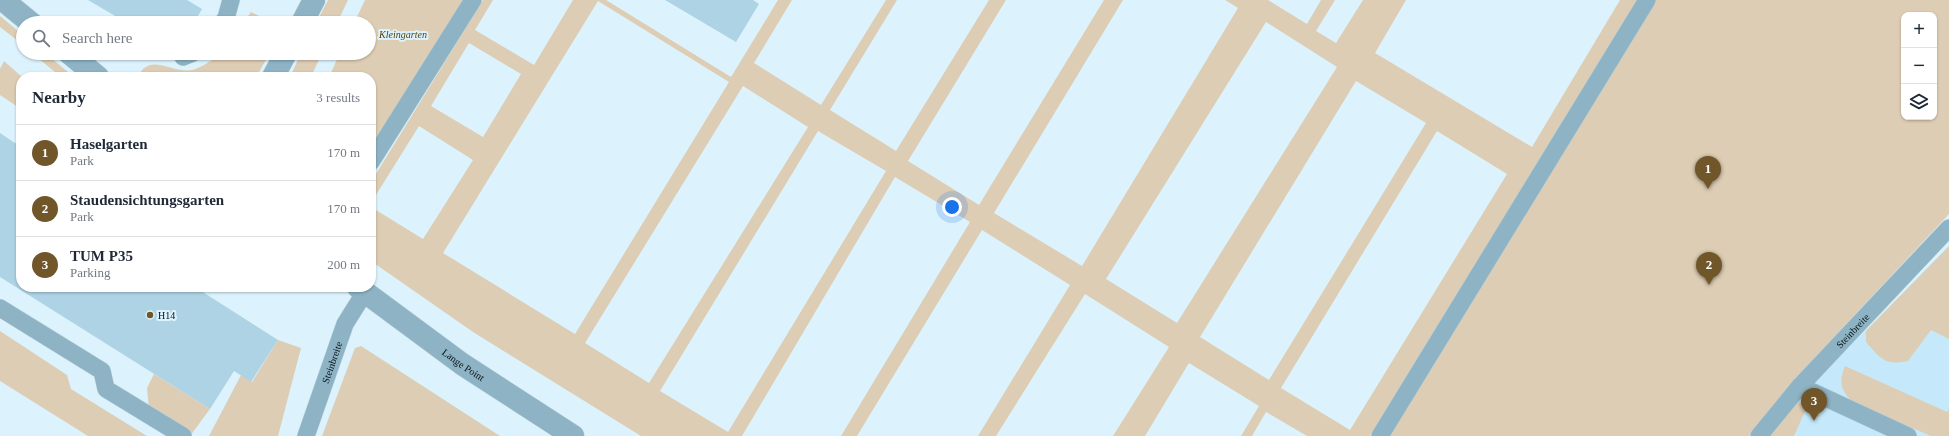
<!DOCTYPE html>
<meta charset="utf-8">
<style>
:root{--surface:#fff;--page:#f2f2f3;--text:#1f2937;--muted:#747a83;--line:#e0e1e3;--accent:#705628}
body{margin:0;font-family:Georgia,serif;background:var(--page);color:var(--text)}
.controls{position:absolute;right:12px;top:12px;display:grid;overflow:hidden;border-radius:8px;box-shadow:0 1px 3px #0004}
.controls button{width:36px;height:36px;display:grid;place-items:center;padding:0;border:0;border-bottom:1px solid var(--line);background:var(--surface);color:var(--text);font:20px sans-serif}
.you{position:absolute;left:952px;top:207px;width:14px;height:14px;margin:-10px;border:3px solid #fff;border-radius:50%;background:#1a73e8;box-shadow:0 0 0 6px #1a73e833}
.badge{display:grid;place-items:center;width:26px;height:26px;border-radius:50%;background:var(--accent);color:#fff;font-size:13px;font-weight:700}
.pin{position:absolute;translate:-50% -33px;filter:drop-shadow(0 1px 2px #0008)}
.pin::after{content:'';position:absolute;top:21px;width:14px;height:12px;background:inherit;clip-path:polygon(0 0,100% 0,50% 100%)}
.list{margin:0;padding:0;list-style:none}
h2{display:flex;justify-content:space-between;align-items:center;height:52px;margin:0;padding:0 16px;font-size:17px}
h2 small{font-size:13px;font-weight:400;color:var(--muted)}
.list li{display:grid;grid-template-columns:26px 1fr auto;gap:12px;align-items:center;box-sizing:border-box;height:56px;padding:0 16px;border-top:1px solid var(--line)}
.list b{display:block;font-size:15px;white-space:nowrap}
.list p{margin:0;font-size:13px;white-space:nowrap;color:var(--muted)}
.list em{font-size:13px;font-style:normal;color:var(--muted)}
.icon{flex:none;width:22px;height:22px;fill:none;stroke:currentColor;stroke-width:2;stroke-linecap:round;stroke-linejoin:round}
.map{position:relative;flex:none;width:1949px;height:436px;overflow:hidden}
.search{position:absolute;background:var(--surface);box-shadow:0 1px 3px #0004;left:16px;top:16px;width:360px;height:44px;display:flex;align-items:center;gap:10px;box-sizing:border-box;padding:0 14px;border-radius:22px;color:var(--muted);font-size:15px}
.panel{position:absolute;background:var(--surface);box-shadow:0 1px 3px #0004;left:16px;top:72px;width:360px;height:220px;border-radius:16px}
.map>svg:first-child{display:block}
.built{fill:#c5e9fb}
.green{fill:#ddcdb4;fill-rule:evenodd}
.building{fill:#aed3e5}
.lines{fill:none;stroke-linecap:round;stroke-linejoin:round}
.service-casing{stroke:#b9cfd8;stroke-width:18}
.minor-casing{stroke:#b9cfd8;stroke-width:23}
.service{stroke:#8db3c4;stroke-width:17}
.minor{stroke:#8db3c4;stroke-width:22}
.poi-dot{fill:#705628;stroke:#dcf3fd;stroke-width:1.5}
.labels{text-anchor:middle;stroke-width:4;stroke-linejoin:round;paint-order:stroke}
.park-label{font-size:10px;font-style:italic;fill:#593e04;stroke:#dcf3fd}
.poi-label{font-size:10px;fill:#041016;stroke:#dcf3fd;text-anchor:start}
.street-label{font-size:10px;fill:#041016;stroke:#dcf3fd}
</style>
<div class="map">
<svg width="1949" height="436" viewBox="0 0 1949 436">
<rect width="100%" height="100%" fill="#dcf3fd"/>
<!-- built -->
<path class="built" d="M1949,246V436H1767L1793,404Z"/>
<!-- green -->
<g class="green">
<path d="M328,0H348L337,23H316Z"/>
<path d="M365,0H464L371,148V77H329L340,53H369V23H354Z"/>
<path d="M483,0H493L475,30L534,65L573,0H606L731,77L778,0H792L754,63L821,105L886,0H897L830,110L896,151L989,0H1006L908,161L979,205L1104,0H1123L994,213L1082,266L1238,8L1225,0H1268L1307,24L1321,0H1335L1316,31L1336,43L1363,0H1406L1375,53L1532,147L1620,0H1637L1370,436H1307L1266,412L1252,436H1241L1259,406L1189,363L1145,436H1113L1169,347L1085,294L996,436H978L1070,285L982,230L857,436H841L970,222L895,177L742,436H641L473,332L371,261V207L423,239L473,160L419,126L371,203V182ZM598,1L729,82L575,334L443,253ZM1266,22L1337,67L1177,323L1106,279ZM469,43L521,74L483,137L431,106ZM1356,81L1426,123L1269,380L1200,337ZM743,86L808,127L649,383L585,343ZM818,131L886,171L728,432L660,391ZM1437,131L1507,174L1350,430L1281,388Z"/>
<path d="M1655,0H1949V214L1807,366L1749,436H1389ZM1904,15H1934V117H1904Z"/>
<path d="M251,12L273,23H243Z"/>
<path d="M0,16L23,35V45L0,27Z"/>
<path d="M32,53H45L74,77H61Z"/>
<path d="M222,53H270L256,77H138C149,51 173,74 192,70C203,67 212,60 222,53Z"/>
<path d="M301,53H322L311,77H290Z"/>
<path d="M4,61L22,77L21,109L0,95V69Z"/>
<path d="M1949,246V339L1931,330L1908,361C1885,366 1881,359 1866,342V331Z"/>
<path d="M0,331L67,375L71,389L147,436H88L0,381Z"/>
<path d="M278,340L301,348L278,436H209L241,375L252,382Z"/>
<path d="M361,346L500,436H322L355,348Z"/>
<path d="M1845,366L1947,412L1949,409V436H1931L1854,403C1841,391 1838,383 1845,366Z"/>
<path d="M154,374L210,409L190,436L149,410L147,388Z"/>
<path d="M1801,402L1806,407L1820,413L1819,417L1805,411L1794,436H1767L1793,404Z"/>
</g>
<!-- building -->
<g class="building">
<path d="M88,0H187L202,9L194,23H127Z"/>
<path d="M665,0H753L759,4L736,42Z"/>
<path d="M0,133L21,147V287H101L106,291L108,287H195L278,340L251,382L234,371L210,409L0,277Z"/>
</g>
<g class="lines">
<!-- service casing -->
<g class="service-casing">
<g id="service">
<path d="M222,23L226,18L231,0"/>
<path d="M183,57L193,53"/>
<path d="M371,162L473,0"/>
<path d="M0,308L102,371L106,389L183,436"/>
<path d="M1800,386L1908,436"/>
<path id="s1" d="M306,436L345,324L365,292"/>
<path d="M1380,436L1647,0"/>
<path id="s2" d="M1759,436L1800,386L1949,228"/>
</g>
</g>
<!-- minor casing -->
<g class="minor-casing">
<g id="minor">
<path d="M3,0L31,23"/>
<path d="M302,23L314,0"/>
<path d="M69,53L98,77"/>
<path d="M273,77L286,53"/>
<path id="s3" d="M358,287L462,364L573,436"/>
</g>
</g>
<!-- service -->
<use href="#service" class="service"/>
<!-- minor -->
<use href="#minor" class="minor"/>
</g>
<!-- markers -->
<circle class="poi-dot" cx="150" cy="315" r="4"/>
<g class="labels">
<!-- park labels -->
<g class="park-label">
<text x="403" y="38">Kleingarten</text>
</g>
<!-- poi labels -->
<g class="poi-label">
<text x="158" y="319">H14</text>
</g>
<!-- street labels -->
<g class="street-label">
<text dy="4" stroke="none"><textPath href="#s2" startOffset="141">Steinbreite</textPath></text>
<text dy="4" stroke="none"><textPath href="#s1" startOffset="78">Steinbreite</textPath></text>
<text dy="4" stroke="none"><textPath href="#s3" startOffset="131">Lange Point</textPath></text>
</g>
</g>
</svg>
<div class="controls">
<button>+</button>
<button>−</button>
<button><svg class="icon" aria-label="layers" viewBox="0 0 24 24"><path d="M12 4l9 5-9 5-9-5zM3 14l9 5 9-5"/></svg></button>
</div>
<div class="you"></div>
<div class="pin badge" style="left:1708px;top:189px">1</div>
<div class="pin badge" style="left:1709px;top:285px">2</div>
<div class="pin badge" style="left:1814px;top:421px">3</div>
<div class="search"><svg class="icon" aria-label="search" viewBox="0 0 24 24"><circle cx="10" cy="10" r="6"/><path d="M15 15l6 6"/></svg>Search here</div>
<section class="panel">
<h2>Nearby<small>3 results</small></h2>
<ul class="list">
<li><span class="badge">1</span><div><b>Haselgarten</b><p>Park</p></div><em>170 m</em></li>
<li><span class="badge">2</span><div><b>Staudensichtungsgarten</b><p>Park</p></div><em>170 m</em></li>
<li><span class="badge">3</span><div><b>TUM P35</b><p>Parking</p></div><em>200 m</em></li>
</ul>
</section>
</div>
